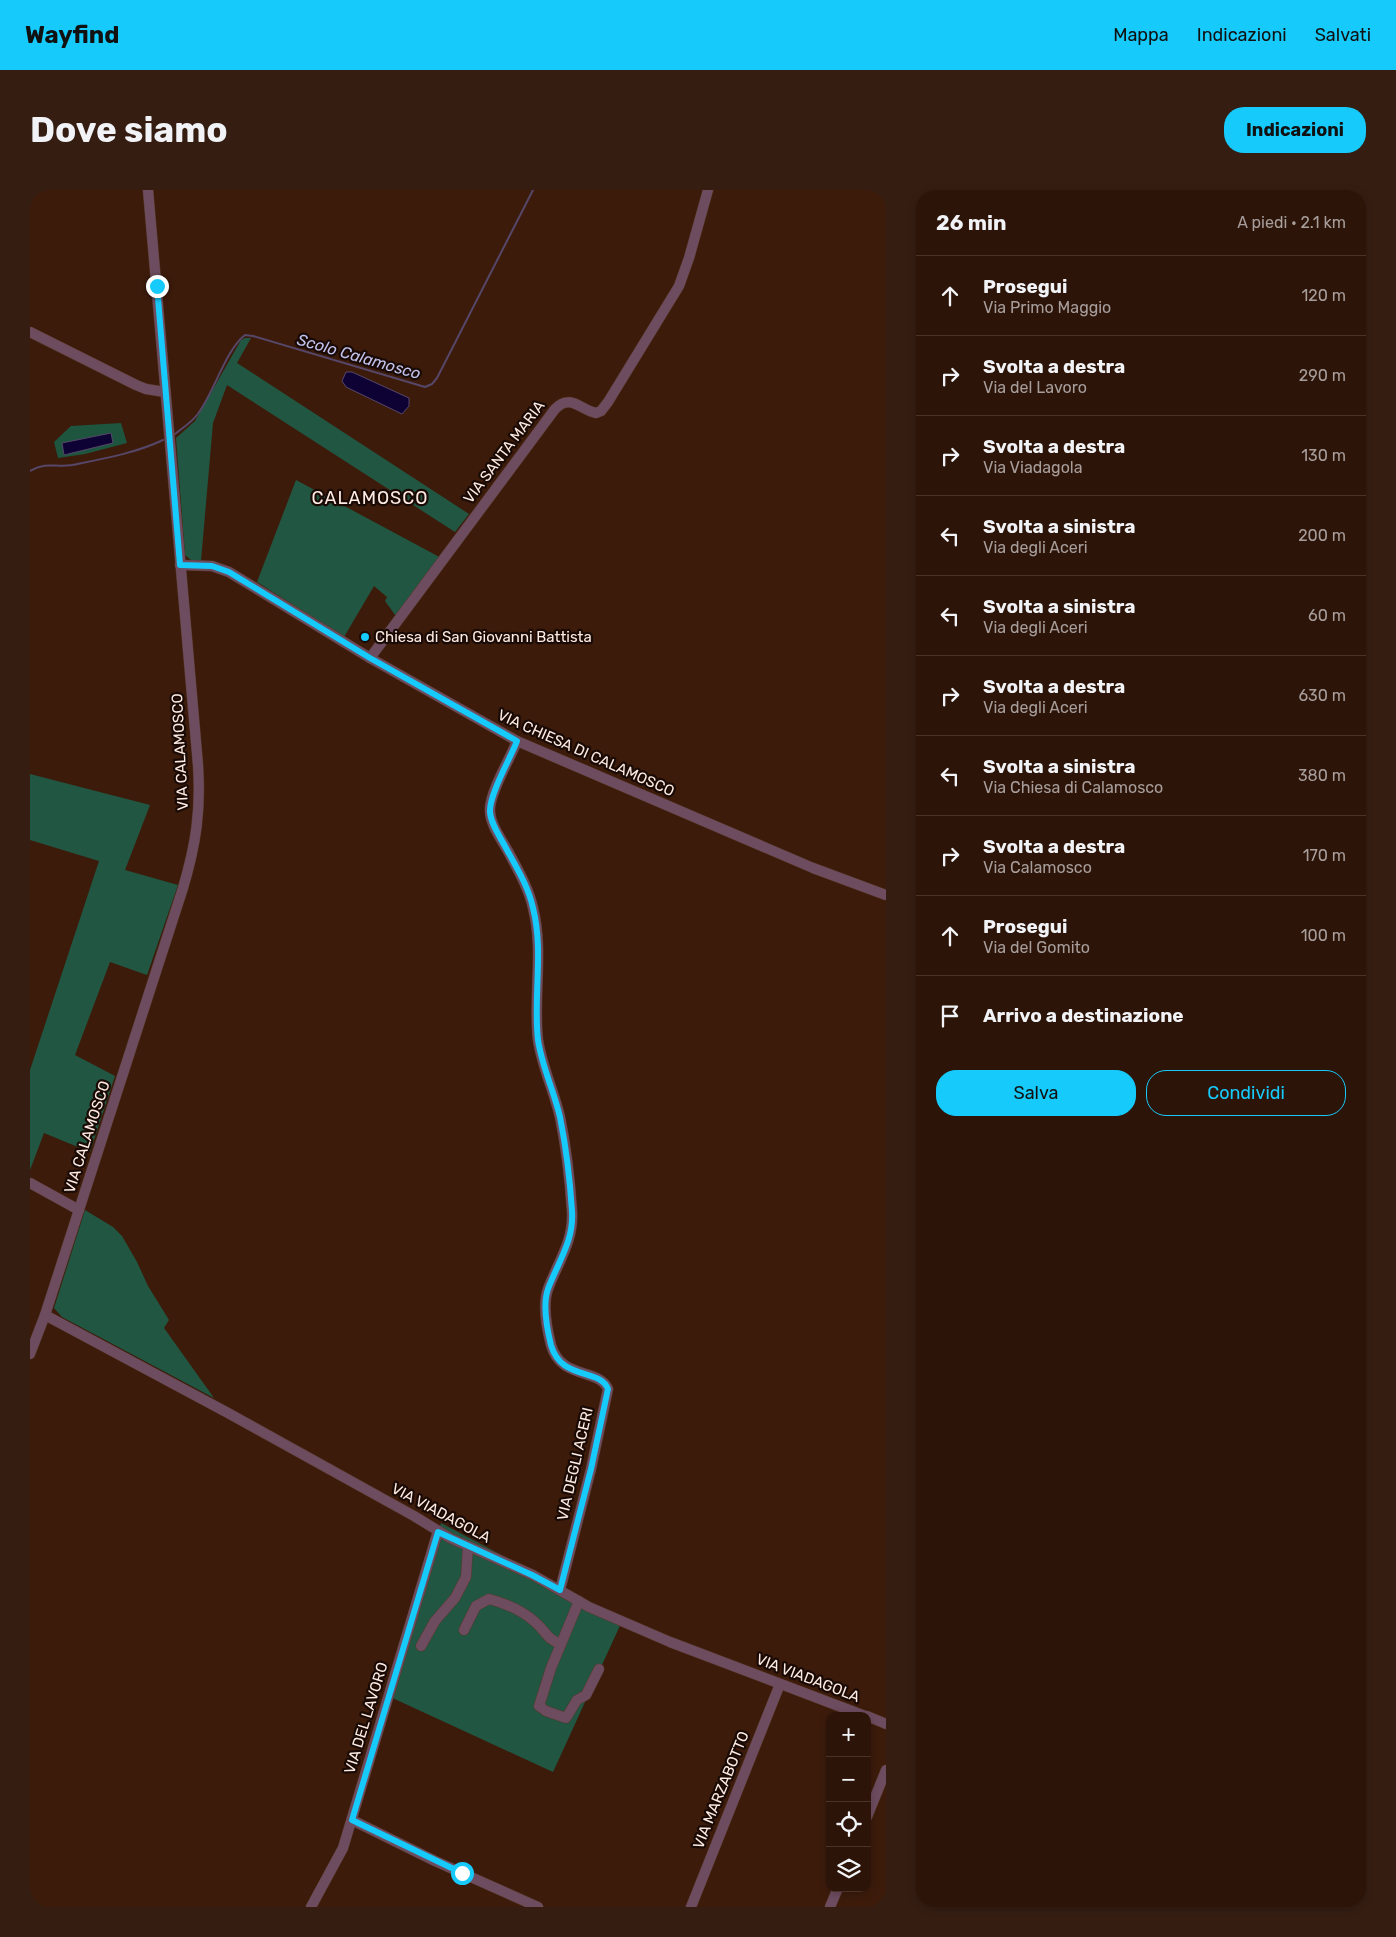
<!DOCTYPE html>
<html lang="it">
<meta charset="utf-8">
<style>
:root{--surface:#2d1408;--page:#351d12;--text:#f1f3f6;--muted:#a79e9c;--line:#483329;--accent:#16cafb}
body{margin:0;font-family:Rubik,sans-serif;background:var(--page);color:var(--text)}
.controls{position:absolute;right:15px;bottom:15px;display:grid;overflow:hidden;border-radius:10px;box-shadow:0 2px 8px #0003}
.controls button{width:45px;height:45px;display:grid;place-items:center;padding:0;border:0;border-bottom:1px solid var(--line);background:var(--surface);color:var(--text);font:25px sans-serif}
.stop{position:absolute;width:15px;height:15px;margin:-11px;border:4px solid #16cafb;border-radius:50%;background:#fff}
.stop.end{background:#16cafb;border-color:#fff;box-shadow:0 1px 5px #0008}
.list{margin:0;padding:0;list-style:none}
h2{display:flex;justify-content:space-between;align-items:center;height:65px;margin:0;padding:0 20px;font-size:21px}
h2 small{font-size:16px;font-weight:400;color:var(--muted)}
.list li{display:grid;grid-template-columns:32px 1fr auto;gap:15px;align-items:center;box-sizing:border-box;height:80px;padding:0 20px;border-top:1px solid var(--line)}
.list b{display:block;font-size:19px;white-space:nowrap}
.list p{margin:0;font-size:16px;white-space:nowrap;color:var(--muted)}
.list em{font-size:16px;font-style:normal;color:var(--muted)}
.actions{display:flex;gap:10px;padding:15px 20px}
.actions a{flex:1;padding:11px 0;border:1px solid var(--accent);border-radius:20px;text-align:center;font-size:18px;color:var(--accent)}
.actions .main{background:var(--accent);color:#111}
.icon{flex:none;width:28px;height:28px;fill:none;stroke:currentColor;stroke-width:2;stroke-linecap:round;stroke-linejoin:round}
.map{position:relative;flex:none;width:856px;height:1717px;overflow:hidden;border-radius:20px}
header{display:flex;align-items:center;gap:30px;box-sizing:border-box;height:70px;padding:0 25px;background:var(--accent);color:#111}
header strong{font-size:24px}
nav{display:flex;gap:28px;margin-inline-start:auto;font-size:18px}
.intro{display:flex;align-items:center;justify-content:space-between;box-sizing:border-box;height:120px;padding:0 30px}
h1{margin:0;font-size:35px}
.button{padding:12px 22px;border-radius:20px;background:var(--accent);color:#111;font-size:18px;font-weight:700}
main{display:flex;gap:30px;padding:0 30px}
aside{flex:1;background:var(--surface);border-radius:20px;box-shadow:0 2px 8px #0003}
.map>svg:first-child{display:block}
.green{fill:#215742}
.forest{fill:#1d553f}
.water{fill:#0e0134;stroke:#564768}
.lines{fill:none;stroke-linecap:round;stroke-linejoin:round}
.stream{stroke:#564768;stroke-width:2}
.minor-casing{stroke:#573829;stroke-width:11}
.minor{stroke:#6d4c5f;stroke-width:10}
.route{stroke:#16cafb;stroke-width:6}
.poi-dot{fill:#16cafb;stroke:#190a05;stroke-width:2}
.labels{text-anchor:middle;stroke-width:4.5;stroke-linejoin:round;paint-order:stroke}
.street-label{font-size:15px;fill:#fdeae2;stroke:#190a05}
.poi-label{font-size:15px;fill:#fdeae2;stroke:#190a05;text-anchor:start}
.water-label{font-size:16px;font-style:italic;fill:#c3c4ee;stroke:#190a05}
.quarter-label{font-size:18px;letter-spacing:1px;fill:#fdeae2;stroke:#190a05}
</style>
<header>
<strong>Wayfind</strong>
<nav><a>Mappa</a><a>Indicazioni</a><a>Salvati</a></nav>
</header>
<div class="intro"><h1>Dove siamo</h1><a class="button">Indicazioni</a></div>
<main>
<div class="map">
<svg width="856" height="1717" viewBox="0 0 856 1717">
<rect width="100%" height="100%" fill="#3c1b0b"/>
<!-- green -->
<g class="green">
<path d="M215,148H221L207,173L439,324L425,342L197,195L183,233L171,371L161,370L155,365L146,248L165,231L211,150Z"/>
<path d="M266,290L415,370L371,433L355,411L357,407L344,396L314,447L227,392Z"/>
<path d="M0,584L120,615L95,680L148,695L117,785L80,772L45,865L85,886L60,962L14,943L0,980V880L69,671L0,650Z"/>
<path d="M55,1020L83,1037L92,1046L107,1072L118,1096L139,1130L134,1138L184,1208L32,1127L24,1118Z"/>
<path d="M411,1333L593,1429L523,1582L356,1505Z"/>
</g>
<!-- forest -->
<path class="forest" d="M91,233L97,253L55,264L28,268L24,252L41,236Z"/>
<!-- water -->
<g class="water">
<path d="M316,182H322L379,208V216L372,224L316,197L312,191Z"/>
<path d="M81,243L83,253L34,265L32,253Z"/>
</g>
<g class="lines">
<!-- stream -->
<g class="stream">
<path d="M144,245C152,238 161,233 167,225C183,205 196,159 215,145L223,146L395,197L402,194L407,188L503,0"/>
<path d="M0,281C18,271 25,278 42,275C72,269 106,263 133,250"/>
</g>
<!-- minor casing -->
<g class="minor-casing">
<g id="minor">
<path d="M0,142L106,195L116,199L135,202"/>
<path d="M150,375L182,376L199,382L340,468L487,551L783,678L856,705"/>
<path d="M340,468L525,219C541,203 550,220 566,223L571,221L578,212L649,96L659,68L678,0"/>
<path d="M487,551C480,569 461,600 460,618C459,634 472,650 479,663C488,680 499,699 503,718C514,761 503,807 508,850C512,877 524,901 530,927C536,956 540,991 542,1021C544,1051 528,1072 518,1099C512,1116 517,1139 521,1155C531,1190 569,1178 578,1199L561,1279L530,1400"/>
<path d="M0,993L49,1020"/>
<path d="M15,1125L198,1223L384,1326L420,1348L503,1385L559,1417L640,1452L835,1526"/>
<path d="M0,1164L15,1125L153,698C166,654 171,621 168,575L118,0"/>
<path d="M549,1411L521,1478L509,1516L516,1521L536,1528L547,1510L556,1505L569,1479"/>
<path d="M434,1440L446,1416L459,1409C474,1413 493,1421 505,1432C516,1441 516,1449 531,1454"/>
<path d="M391,1456L405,1431L425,1408L436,1387L438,1356"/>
<path d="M837,1526L856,1534"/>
<path d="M837,1627L856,1580"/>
<path d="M322,1630L405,1671L508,1717"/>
<path d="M281,1717L313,1658L408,1341"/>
<path d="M661,1717L750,1494"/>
<path d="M800,1717L808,1698"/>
</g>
</g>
<!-- minor -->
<use href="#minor" class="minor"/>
</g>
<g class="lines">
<!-- route -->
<path class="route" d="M127,96L150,375L182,376L199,382L340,468L487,551C480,569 459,605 460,622C461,635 471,648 477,660C487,678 499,698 503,718C514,761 503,807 508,850C512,877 524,901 530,927C536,957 540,990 542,1021C544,1051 528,1072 518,1099C512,1116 517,1139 521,1155C531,1191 570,1178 578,1199L561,1279L530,1400L502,1385L408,1342L322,1630L432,1683"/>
</g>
<!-- markers -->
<circle class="poi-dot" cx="335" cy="447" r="5"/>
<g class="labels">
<!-- street labels -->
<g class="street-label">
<text transform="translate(474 262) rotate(-53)" y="5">VIA SANTA MARIA</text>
<text transform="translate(150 562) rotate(-93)" y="5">VIA CALAMOSCO</text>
<text transform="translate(556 563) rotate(24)" y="5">VIA CHIESA DI CALAMOSCO</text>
<text transform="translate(57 947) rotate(-72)" y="5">VIA CALAMOSCO</text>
<text transform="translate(545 1274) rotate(-77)" y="5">VIA DEGLI ACERI</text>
<text transform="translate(411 1323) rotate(28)" y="5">VIA VIADAGOLA</text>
<text transform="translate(778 1488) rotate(21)" y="5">VIA VIADAGOLA</text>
<text transform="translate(336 1528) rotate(-73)" y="5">VIA DEL LAVORO</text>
<text transform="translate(691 1600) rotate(-68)" y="5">VIA MARZABOTTO</text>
</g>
<!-- poi labels -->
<g class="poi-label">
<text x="345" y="452">Chiesa di San Giovanni Battista</text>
</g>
<!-- water labels -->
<g class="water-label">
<text transform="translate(329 166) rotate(16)" y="6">Scolo Calamosco</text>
</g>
<!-- quarter labels -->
<g class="quarter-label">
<text x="340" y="314">CALAMOSCO</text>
</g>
</g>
</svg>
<div class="controls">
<button>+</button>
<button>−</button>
<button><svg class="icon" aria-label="locate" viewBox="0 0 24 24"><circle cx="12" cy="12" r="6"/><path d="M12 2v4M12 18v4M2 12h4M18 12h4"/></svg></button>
<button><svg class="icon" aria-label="layers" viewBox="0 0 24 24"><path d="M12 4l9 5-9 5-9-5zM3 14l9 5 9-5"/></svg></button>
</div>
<div class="stop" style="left:432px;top:1683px"></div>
<div class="stop end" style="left:127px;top:96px"></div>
</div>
<aside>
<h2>26 min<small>A piedi · 2.1 km</small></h2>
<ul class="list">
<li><svg class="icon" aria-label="ahead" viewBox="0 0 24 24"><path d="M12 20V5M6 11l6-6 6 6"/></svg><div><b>Prosegui</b><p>Via Primo Maggio</p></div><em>120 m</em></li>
<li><svg class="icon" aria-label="right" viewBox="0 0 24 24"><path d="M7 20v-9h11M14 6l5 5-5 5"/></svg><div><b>Svolta a destra</b><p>Via del Lavoro</p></div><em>290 m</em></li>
<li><svg class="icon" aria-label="right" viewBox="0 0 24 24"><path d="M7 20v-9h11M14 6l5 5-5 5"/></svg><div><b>Svolta a destra</b><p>Via Viadagola</p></div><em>130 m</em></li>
<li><svg class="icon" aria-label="left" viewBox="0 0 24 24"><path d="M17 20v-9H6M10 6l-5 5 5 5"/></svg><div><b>Svolta a sinistra</b><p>Via degli Aceri</p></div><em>200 m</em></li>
<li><svg class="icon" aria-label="left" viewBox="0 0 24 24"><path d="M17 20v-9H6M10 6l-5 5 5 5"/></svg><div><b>Svolta a sinistra</b><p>Via degli Aceri</p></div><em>60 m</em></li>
<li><svg class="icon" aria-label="right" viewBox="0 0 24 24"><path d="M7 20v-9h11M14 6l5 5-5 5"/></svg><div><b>Svolta a destra</b><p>Via degli Aceri</p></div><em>630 m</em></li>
<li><svg class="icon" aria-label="left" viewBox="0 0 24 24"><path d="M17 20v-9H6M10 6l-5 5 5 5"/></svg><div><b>Svolta a sinistra</b><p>Via Chiesa di Calamosco</p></div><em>380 m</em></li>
<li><svg class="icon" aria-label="right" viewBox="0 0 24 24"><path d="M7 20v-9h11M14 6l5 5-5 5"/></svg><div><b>Svolta a destra</b><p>Via Calamosco</p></div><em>170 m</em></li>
<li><svg class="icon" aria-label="ahead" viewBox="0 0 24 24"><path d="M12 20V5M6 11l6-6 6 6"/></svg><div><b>Prosegui</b><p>Via del Gomito</p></div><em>100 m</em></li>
<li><svg class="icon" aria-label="arrive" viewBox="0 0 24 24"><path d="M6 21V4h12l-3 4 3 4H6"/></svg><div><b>Arrivo a destinazione</b></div></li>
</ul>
<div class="actions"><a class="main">Salva</a><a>Condividi</a></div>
</aside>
</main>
